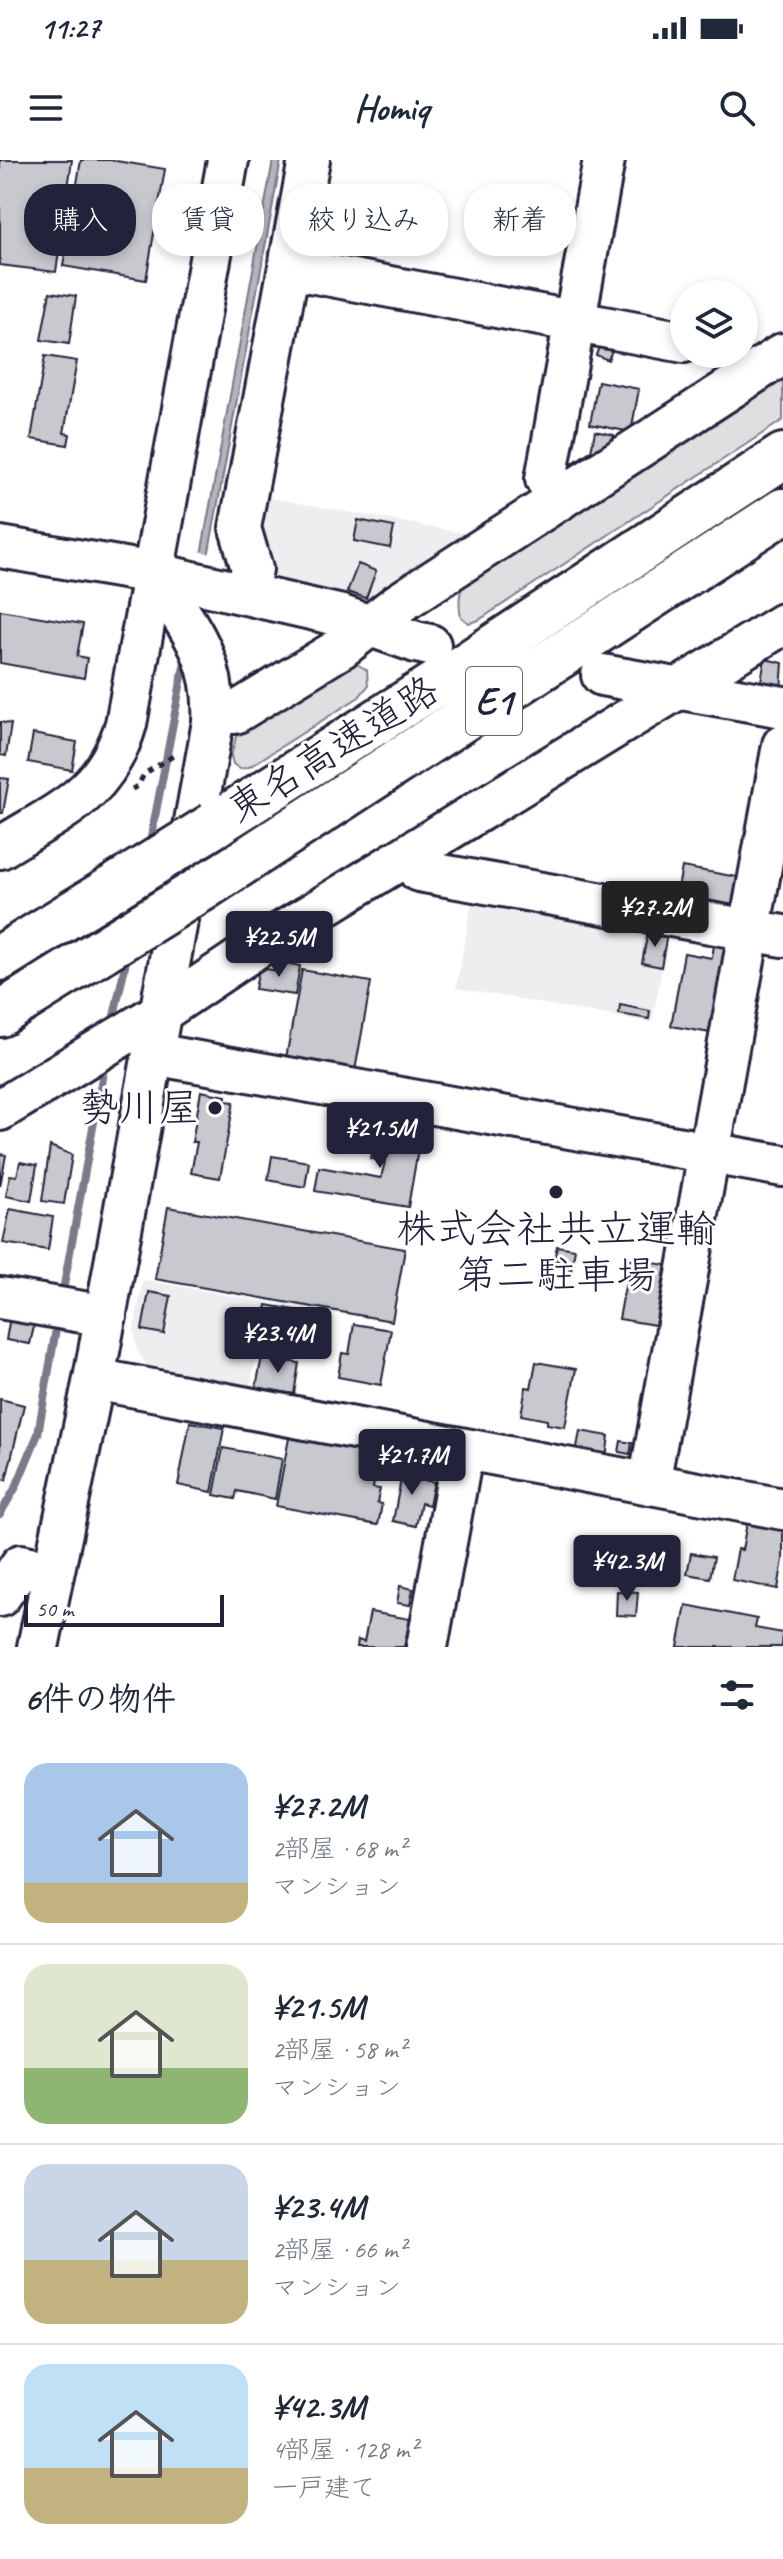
<!DOCTYPE html>
<html lang="ja">
<head>
<meta charset="utf-8">
<style>
	body { margin:0; font-family:Caveat,"Klee One",sans-serif; background:#f2f2f3; color:#1f2937; height:100vh; display:flex; flex-direction:column; font-size:30px; white-space:nowrap }
	* { box-sizing:border-box; margin:0 }
	p { font-size:26px; color:#747a83 }
	.icon { flex:none; width:44px; height:44px; fill:none; stroke:currentColor; stroke-width:2; stroke-linecap:round; stroke-linejoin:round }
	.map { position:relative; height:1487px; overflow:hidden }
	.panel { display:flex; flex-direction:column; background:#fff; flex:1 }
	.panel>* { flex:none }
	.top-card { position:absolute; left:24px; top:24px; width:736px; height:72px; display:flex; gap:16px }
	.tools { position:absolute; left:670px; top:120px; display:grid; gap:16px }
	.tools a { display:grid; place-items:center; width:88px; height:88px; border-radius:50%; background:#fff; box-shadow:0 4px 12px #0003; font-size:40px }
	.scale { position:absolute; left:24px; bottom:20px; width:200px; box-sizing:border-box; padding-left:8px; border:4px solid #22223b; border-top:0; font-size:22px; line-height:28px; white-space:nowrap; color:#22223b; -webkit-text-stroke:6px #fff; paint-order:stroke }
	.price { position:absolute; translate:-50% -68px; padding:0 18px; border-radius:8px; background:#22223b; color:#fff; font-size:26px; line-height:52px; filter:drop-shadow(0 2px 4px #0008) }
	.price::after { content:''; position:absolute; left:50%; top:48px; width:24px; height:18px; margin-left:-12px; background:inherit; clip-path:polygon(0 0,100% 0,50% 100%) }
	.price.active { background:#222; color:#fff }
	ul { padding:0; list-style:none }
	li { display:flex; align-items:center; gap:24px; height:200px; padding:0 24px }
	li+li { border-top:2px solid #e0e1e3 }
	li span { display:grid; place-items:center; flex:none; width:224px; height:160px; border-radius:24px; color:#555 }
	li>.icon { margin-inline-start:auto }
	span .icon { width:96px; height:96px; fill:#fffc; stroke-width:1 }
	li b { font-size:34px }
	h2 { display:flex; justify-content:space-between; align-items:center; height:96px; padding:0 24px; font-size:34px }
	.pill { padding:0 28px; border-radius:32px; background:#fff; box-shadow:0 4px 12px #0003; font-size:28px; line-height:72px }
	.pill.active { background:#22223b; color:#fff }
	.status { display:flex; justify-content:space-between; align-items:center; height:56px; padding:0 40px; background:#fff; direction:ltr }
	.status svg { height:22px; fill:currentColor }
	header { display:flex; justify-content:space-between; align-items:center; height:104px; padding:0 24px; background:#fff; font-size:36px; font-weight:800 }
	.map>svg:first-child { display:block }
	.built { fill:#eeeef1 }
	.green { fill:#dfdfe2; stroke:#80808e; stroke-width:2 }
	.water { fill:#b4b4bc; stroke:#7a7a88; stroke-width:2 }
	.pier { fill:#fff }
	.lines { fill:none; stroke-linecap:round; stroke-linejoin:round }
	.stream { stroke:#7a7a88; stroke-width:8 }
	.building { fill:#c8c8cf; stroke:#22223b; stroke-width:2 }
	.minor-casing { stroke:#22223b; stroke-width:46 }
	.highway-casing { stroke:#22223b; stroke-width:50 }
	.path { stroke:#22223b; stroke-width:5; stroke-dasharray:6 6; stroke-linecap:butt }
	.minor { stroke:#fff; stroke-width:40 }
	.highway { stroke:#fff; stroke-width:44 }
	.highway-bridge-casing { stroke:#22223b; stroke-width:50; stroke-linecap:butt }
	.highway-bridge { stroke:#fff; stroke-width:44 }
	.poi-dot { fill:#22223b; stroke:#fff; stroke-width:3 }
	.labels { text-anchor:middle; dominant-baseline:central; stroke-width:6; stroke-linejoin:round; paint-order:stroke }
	.shield { fill:#fff; stroke:#646476; stroke-width:2 }
	.shield-label { font-size:38px; font-weight:bold; fill:#22223b }
	.street-label { font-size:40px; fill:#22223b; stroke:#fff }
	.poi-label { font-size:40px; fill:#22223b; stroke:#fff; text-anchor:end }
</style>
</head>
<body>
<div class="status"><b>11:27</b><svg viewBox="0 0 49 12"><path d="M0 12V9h3v3zM5 12V6h3v6zM10 12V3h3v9zM15 12V0h3v12zM26 1h20v11H26zM47 4h2v5h-2z"/></svg></div>
<header><svg class="icon" aria-label="menu" viewBox="0 0 24 24"><path d="M4 6h16M4 12h16M4 18h16"/></svg>Homiq<svg class="icon" aria-label="search" viewBox="0 0 24 24"><circle cx="10" cy="10" r="6"/><path d="M15 15l6 6"/></svg></header>
<div class="map">
<svg width="783" height="1487" viewBox="0 0 783 1487">
	<rect width="100%" height="100%" fill="#fff"/>
	<filter id="ink" filterUnits="userSpaceOnUse"><feTurbulence type="fractalNoise" baseFrequency=".0125" numOctaves="2"/><feDisplacementMap in="SourceGraphic" scale="16" xChannelSelector="R" yChannelSelector="G"/><feConvolveMatrix kernelMatrix="1 2 1 2 8 2 1 2 1" color-interpolation-filters="sRGB"/></filter>
	<g filter="url(#ink)">
		<path class="built" d="M261,336L484,377L374,448L271,419L259,388Z
			M474,730L670,765L652,863L456,828Z
			M143,1120L266,1142L249,1234L168,1219L149,1209L137,1191L134,1169Z"/>
		<path class="green" d="M783,210V260L479,460L469,463L461,457C458,444 459,433 464,421Z
			M355,503L367,510L368,526L359,537L249,607L240,609L233,604L231,596L238,570L340,504Z"/>
		<path class="water" d="M273,0H281L187,511L180,510Z"/>
		<path class="pier" d="M197,391L213,394L191,512L187,515L178,513L176,509Z"/>
		<g class="lines">
			<path class="stream" d="M149,688L185,501
				M112,865L128,792
				M62,1136L105,902
				M0,1354L16,1327L38,1274L58,1157"/>
		</g>
		<path class="building" d="M0,0H72L56,112L0,105Z
			M81,0H110L165,9L146,120L63,106Z
			M50,132L76,136L69,184L41,180Z
			M600,184L613,188L608,200L596,195Z
			M45,196L77,201L64,273L70,274L68,285L31,279Z
			M598,221L639,229L631,272L590,264Z
			M595,271L614,275L611,289L605,294L591,291Z
			M589,292L594,300L578,310L573,303Z
			M358,360L394,367L390,388L354,381Z
			M358,404L376,411L366,438L347,432Z
			M0,450L83,464L77,496L87,498L84,518L0,503Z
			M765,499L783,503L781,529L759,532Z
			M0,562L11,564L6,596L0,595Z
			M33,574L77,582L72,610L28,602Z
			M0,618L9,619L3,653H0Z
			M682,707L743,718L736,756L675,745Z
			M648,771L667,774L661,807L642,803Z
			M714,785L731,788L716,874L671,866L684,793L712,798Z
			M281,802L300,806L295,835L255,829L259,808L279,811Z
			M302,810L371,822L353,922L284,909Z
			M620,845L650,851L649,859L619,854Z
			M201,931L226,936L225,941L234,942L220,1018L191,1013L197,982H192Z
			M392,962L422,967L408,1047L315,1031L319,1007L381,1018L385,1001L371,999L375,976L389,978Z
			M50,986L72,995L64,1044L42,1041Z
			M0,994L6,995L0,1026Z
			M272,996L309,1002L305,1027L268,1020Z
			M20,1002L37,1005L31,1041L6,1036L10,1015L17,1016Z
			M168,1047L405,1089L392,1161L155,1119Z
			M10,1049L53,1057L48,1090L3,1083Z
			M557,1086L575,1089L571,1111L564,1109L565,1102L554,1100Z
			M630,1099L666,1105L655,1165L619,1159Z
			M149,1132L171,1136L164,1174L142,1170Z
			M267,1145L307,1152L302,1182L261,1175Z
			M10,1157L35,1162L30,1184L6,1180Z
			M354,1164L391,1170L381,1225L338,1217L342,1193L349,1194Z
			M262,1197L299,1203L294,1234L256,1227Z
			M536,1202L576,1209L565,1267L547,1264V1260L521,1255L526,1227L531,1228Z
			M0,1239L24,1245L6,1320L0,1319Z
			M190,1262L224,1268L212,1332L178,1325Z
			M580,1271L609,1276L606,1298L576,1293Z
			M290,1273L380,1291L373,1328L380,1329L377,1343L382,1344L378,1365L276,1346Z
			M621,1281L632,1283L630,1294L619,1292Z
			M223,1288L282,1299L275,1339L237,1331L235,1339L214,1335Z
			M403,1309L419,1312L417,1319L434,1322L429,1345L421,1343L416,1366L393,1361Z
			M747,1363L783,1370V1400L778,1429L732,1420L738,1389L742,1390Z
			M691,1393L714,1397L710,1418L687,1414Z
			M400,1426L413,1429L410,1445L397,1443Z
			M617,1431L638,1432L636,1456L616,1455Z
			M686,1445L757,1459L755,1468L783,1473L782,1487H678Z
			M370,1452L410,1459L404,1487H357L358,1480L364,1482Z"/>
		<g class="lines">
			<defs>
				<path id="minor" d="M289,108L684,182
					M559,340L546,319L604,0
					M0,387L153,413L342,456L416,482L430,485
					M246,434L252,409L240,368L309,0
					M602,515L783,547
					M214,552L235,553L341,488L398,444L783,194
					M0,688C59,651 105,636 126,564L228,0
					M409,694L419,711L783,776
					M153,894L783,1006
					M0,950L161,852L253,790L783,464
					M0,1138L106,1156
					M94,1219L783,1349
					M649,1324L783,585
					M0,1436L21,1405L53,1412
					M38,1487L94,1219L213,562C217,496 187,465 153,413
					M427,1487L463,1289"/>
				<path id="highway" d="M214,665L466,505L783,296
					M203,728L783,351
					M0,798L113,728
					M0,854L103,790"/>
			</defs>
			<use href="#minor" class="minor-casing"/>
			<use href="#highway" class="highway-casing"/>
			<path class="path" d="M132,629L138,626L144,614L173,596"/>
			<use href="#minor" class="minor"/>
			<use href="#highway" class="highway"/>
			<defs>
				<path id="highway-bridge" d="M113,728L214,665
					M103,790L203,728"/>
			</defs>
			<use href="#highway-bridge" class="highway-bridge-casing"/>
			<use href="#highway-bridge" class="highway-bridge"/>
		</g>
	</g>
	<g class="poi-dot">
		<circle cx="215" cy="948" r="8"/>
		<circle cx="556" cy="1032" r="8"/>
	</g>
	<g class="labels">
		<rect class="shield" x="466" y="507" width="56" height="68" rx="6"/>
		<g class="shield-label">
			<text x="494" y="541">E1</text>
		</g>
		<g class="street-label">
			<text transform="translate(333 589) rotate(-32)">東名高速道路</text>
		</g>
		<g class="poi-label">
			<text x="199" y="948">勢川屋</text>
			<text x="556" y="1069" text-anchor="middle">株式会社共立運輸<tspan x="556" dy="46">第二駐車場</tspan></text>
		</g>
	</g>
</svg>
<div class="tools">
<a><svg class="icon" aria-label="layers" viewBox="0 0 24 24"><path d="M12 4l9 5-9 5-9-5zM3 14l9 5 9-5"/></svg></a>
</div>
<div class="scale">50 m</div>
<b class="price active" style="left:655px;top:789px">¥27.2M</b>
<b class="price" style="left:279px;top:819px">¥22.5M</b>
<b class="price" style="left:380px;top:1010px">¥21.5M</b>
<b class="price" style="left:278px;top:1215px">¥23.4M</b>
<b class="price" style="left:412px;top:1337px">¥21.7M</b>
<b class="price" style="left:627px;top:1443px">¥42.3M</b>
<div class="top-card">
<a class="pill active">購入</a>
<a class="pill">賃貸</a>
<a class="pill">絞り込み</a>
<a class="pill">新着</a>
</div>
</div>
<section class="panel">
<h2>6件の物件<svg class="icon" aria-label="filters" viewBox="0 0 24 24"><path d="M4 7h16M4 17h16"/><circle cx="9" cy="7" r="2"/><circle cx="15" cy="17" r="2"/></svg></h2>
<ul>
<li><span style="background:linear-gradient(#a9c7e8 75%,#c2b280 0)"><svg class="icon" aria-label="home" viewBox="0 0 24 24"><path d="M3 11l9-7 9 7M6 9v11h12V9"/></svg></span><div><b>¥27.2M</b><p>2部屋 · 68 m²</p><p>マンション</p></div></li>
<li><span style="background:linear-gradient(#dfe7d0 65%,#8fb573 0)"><svg class="icon" aria-label="home" viewBox="0 0 24 24"><path d="M3 11l9-7 9 7M6 9v11h12V9"/></svg></span><div><b>¥21.5M</b><p>2部屋 · 58 m²</p><p>マンション</p></div></li>
<li><span style="background:linear-gradient(#c9d6e8 60%,#c2b280 0)"><svg class="icon" aria-label="home" viewBox="0 0 24 24"><path d="M3 11l9-7 9 7M6 9v11h12V9"/></svg></span><div><b>¥23.4M</b><p>2部屋 · 66 m²</p><p>マンション</p></div></li>
<li><span style="background:linear-gradient(#bfe0f5 65%,#c2b280 0)"><svg class="icon" aria-label="home" viewBox="0 0 24 24"><path d="M3 11l9-7 9 7M6 9v11h12V9"/></svg></span><div><b>¥42.3M</b><p>4部屋 · 128 m²</p><p>一戸建て</p></div></li>
</ul>
</section>
</body>
</html>
